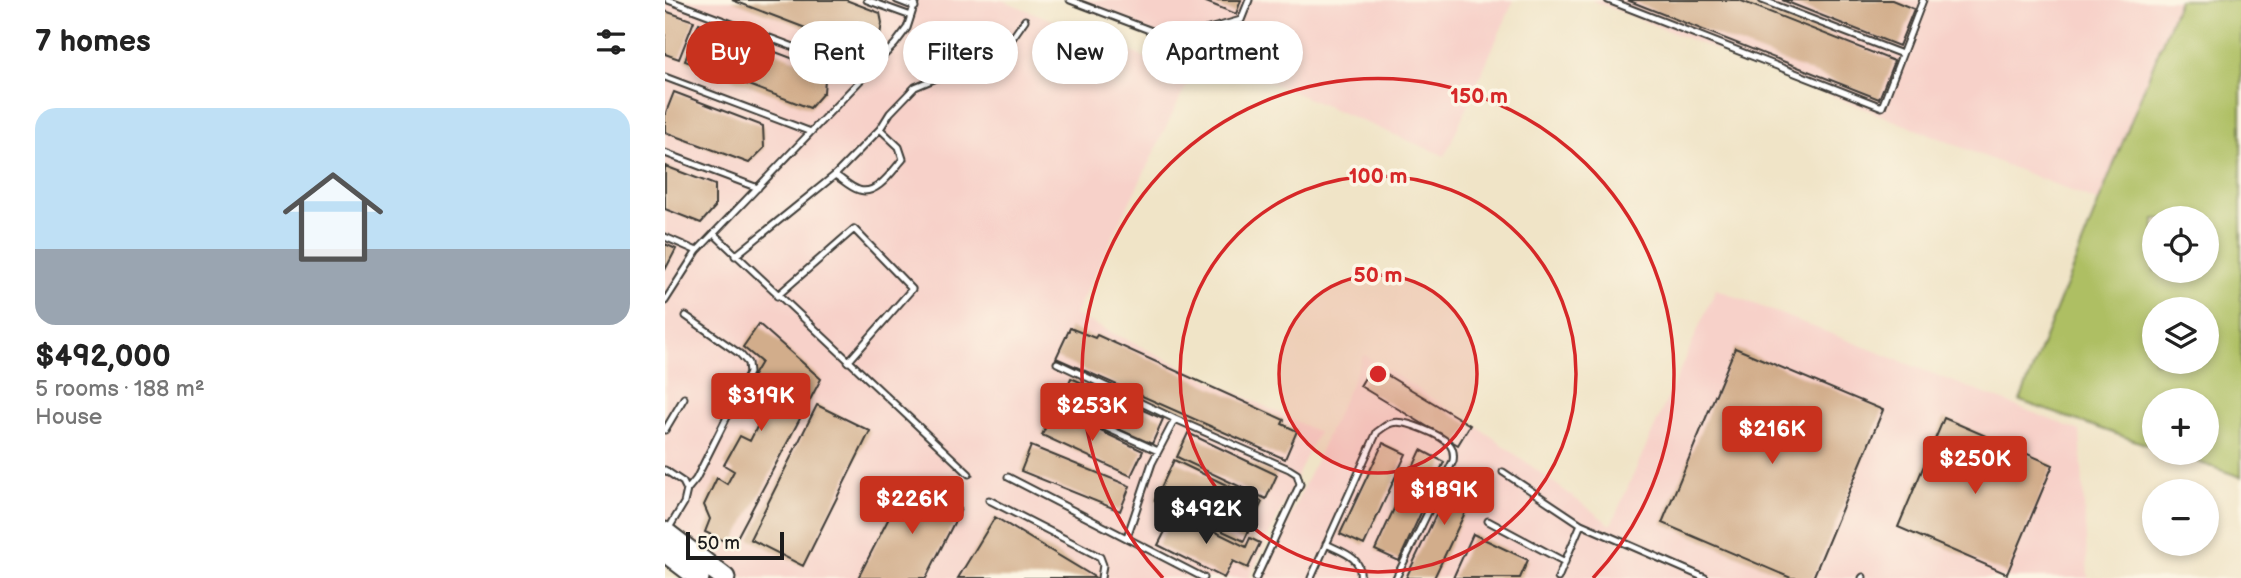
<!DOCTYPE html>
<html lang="en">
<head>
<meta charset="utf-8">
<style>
	body { margin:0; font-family:"Balsamiq Sans",sans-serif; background:#f6f6f6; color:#222; height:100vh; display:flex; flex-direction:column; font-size:26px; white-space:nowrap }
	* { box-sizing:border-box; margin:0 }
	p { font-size:23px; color:#767676 }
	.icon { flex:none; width:38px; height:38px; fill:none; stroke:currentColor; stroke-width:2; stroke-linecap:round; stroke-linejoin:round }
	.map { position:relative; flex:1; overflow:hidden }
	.sheet { display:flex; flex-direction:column; background:#fff; width:665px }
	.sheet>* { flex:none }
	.top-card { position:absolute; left:21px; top:21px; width:665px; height:63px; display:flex; gap:14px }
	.fabs { position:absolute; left:1477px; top:206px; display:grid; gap:14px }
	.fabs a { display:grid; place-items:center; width:77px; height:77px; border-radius:50%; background:#fff; box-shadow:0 4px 10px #0003; font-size:35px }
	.scale { position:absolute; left:21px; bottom:18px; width:98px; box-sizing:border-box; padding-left:7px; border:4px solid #1c1c1c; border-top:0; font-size:19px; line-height:24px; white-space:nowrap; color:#1c1c1c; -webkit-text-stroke:5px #fcf5e5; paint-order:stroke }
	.price { position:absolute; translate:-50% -60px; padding:0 16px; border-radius:7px; background:#c8321e; color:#fff; font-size:23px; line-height:46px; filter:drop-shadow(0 2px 4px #0008) }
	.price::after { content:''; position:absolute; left:50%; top:42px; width:21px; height:16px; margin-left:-10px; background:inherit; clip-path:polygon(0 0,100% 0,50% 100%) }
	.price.current { background:#222; color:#fff }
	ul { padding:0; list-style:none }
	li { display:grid; align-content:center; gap:14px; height:371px; padding:0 35px }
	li+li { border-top:2px solid #e0e0e0 }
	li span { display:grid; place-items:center; height:217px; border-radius:21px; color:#555 }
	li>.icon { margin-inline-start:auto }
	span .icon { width:126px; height:126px; fill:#fffc; stroke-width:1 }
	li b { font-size:30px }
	h2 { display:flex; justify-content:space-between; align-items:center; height:84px; padding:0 35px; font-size:30px }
	.chip { padding:0 24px; border-radius:32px; background:#fff; box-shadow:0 4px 10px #0003; font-size:24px; line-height:63px }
	.chip.current { background:#c8321e; color:#fff }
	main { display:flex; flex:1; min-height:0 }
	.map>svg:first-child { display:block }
	.built { fill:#f7d1c9 }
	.green { fill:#aebf63; stroke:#656e40; stroke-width:2; fill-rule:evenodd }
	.building { fill:#d2ad8b }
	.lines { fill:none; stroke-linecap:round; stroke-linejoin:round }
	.lane-casing { stroke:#3c3a36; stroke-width:9 }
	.highway-casing { stroke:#3c3a36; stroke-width:23 }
	.lane { stroke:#fff; stroke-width:5 }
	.highway { stroke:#fff; stroke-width:19 }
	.ring { fill:none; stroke:#d62828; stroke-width:3.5 }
	.centre { fill:#d62828; stroke:#fcf5e5; stroke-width:3.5 }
	.ring-label { font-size:21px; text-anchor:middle; font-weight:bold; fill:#d62828; stroke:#fcf5e5; stroke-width:7; stroke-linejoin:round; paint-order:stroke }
</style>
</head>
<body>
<main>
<section class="sheet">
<h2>7 homes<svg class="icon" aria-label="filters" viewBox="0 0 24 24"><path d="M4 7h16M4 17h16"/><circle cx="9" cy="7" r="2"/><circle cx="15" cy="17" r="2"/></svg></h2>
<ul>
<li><span style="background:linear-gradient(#bfe0f5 65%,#9aa5b1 0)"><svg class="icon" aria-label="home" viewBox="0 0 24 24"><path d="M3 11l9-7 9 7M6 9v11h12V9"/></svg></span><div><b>$492,000</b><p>5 rooms · 188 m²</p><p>House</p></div></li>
</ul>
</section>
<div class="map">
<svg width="1576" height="578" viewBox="0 0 1576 578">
	<rect width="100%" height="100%" fill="#fcf5e5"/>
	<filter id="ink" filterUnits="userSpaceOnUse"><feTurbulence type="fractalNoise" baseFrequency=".0143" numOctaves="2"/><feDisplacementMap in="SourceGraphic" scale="14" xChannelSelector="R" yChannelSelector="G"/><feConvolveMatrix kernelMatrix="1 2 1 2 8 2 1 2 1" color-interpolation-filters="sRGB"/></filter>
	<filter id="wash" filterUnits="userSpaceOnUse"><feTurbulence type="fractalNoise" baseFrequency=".00686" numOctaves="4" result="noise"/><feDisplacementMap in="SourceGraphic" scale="28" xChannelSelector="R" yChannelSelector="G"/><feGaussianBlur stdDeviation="1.57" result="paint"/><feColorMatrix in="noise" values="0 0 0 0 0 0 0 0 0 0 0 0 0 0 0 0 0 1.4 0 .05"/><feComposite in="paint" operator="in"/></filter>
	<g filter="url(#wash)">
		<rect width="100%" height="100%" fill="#f0e4c7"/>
		<path class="built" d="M0,0H337L526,76L410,315L653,432L584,578H77L0,519Z
			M400,0H849L780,156L506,41Z
			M926,0H1514L1434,202Z
			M1051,289L1415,431L1423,578H597L699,355L823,434L946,525Z"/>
		<path class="green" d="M1514,0H1576V477L1507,453H1542V401H1489V447L1355,401ZM1489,219H1542V271H1489ZM1489,310H1542V362H1489Z"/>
		<g id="blocks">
			<path class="building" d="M67,0H181L215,13L217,23L215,35L201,51Z
				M536,0H576L571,14Z
				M962,0H1074L1229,61L1214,99Z
				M1117,0H1227L1249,9L1234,46Z
				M0,11L29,21L14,59L0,54Z
				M34,23L158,70L160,79L159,92L145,108L20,61Z
				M9,92L98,126L99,148L84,163L0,132V115Z
				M0,166L50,185V207L36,223L0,209Z
				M0,244L11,249L0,270Z
				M94,324L156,379L68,545L40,532L45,519L39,505L52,478L62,484L69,471L59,465L75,436L85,441L103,405L79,391L96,362L78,347Z
				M405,328L430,338L432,335L619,420L617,424L632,431L620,459L391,358Z
				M1070,348L1218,410L1148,578H1126L997,523Z
				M707,366L805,425L793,445L695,386Z
				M406,378L498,419L487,444L395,403Z
				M152,405L205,431L138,566L85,539Z
				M389,409L478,451L466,476L377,435Z
				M1279,418L1388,465L1342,574L1233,527Z
				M523,433L612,475L601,499L512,457Z
				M718,443L741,454L699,545L675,534Z
				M366,446L465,486L455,511L356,471Z
				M756,450L779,462L734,561L710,550Z
				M509,460L597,502L579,541L490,500Z
				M792,470L815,481L769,578H741Z
				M243,481L296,509L261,578H193Z
				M510,512L581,547L585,538L595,543L583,568L568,561L559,578L493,545Z
				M330,517L431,578H293Z
				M808,534L863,560L855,578H788Z"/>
		</g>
	</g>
	<g filter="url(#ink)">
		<use href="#blocks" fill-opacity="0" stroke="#3c3a36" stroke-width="2"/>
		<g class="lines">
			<defs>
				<path id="lane" d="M3,0L201,74
					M202,0L246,16
					M232,0L250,7
					M405,0L508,39L576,20L584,0
					M943,0L1217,107L1258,0
					M1097,0L1237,54
					M0,77L146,132
					M0,153L93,188
					M170,175C177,179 186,188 194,190C212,196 228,170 238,159L234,147L215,129
					M49,234L304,474
					M0,237L32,251
					M70,256L170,175L215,129L225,113L250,87L314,60L346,40L360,20
					M112,296L189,229L247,289L183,362
					M0,301L32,251L230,44L242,28L251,0
					M21,316L75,354L83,363L84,373L31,479L22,490
					M392,363L510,419L624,469L632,474L635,484L591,578
					M395,407L493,451
					M0,430L19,398
					M0,470L18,482L22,490L19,503L4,528
					M838,472L916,524L1040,578
					M343,477L539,578
					M324,500L435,557L438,565L436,578
					M823,521L900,562
					M462,537L487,463L510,419
					M661,544C677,552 698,557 695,578
					M646,578L712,432C717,429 721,424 727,423C739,419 777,435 785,445C789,450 789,455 788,461L731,578
					M893,578L916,524
					M1197,578L1198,577"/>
				<path id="highway" d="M0,532L60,578
					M0,552L34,578"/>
			</defs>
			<use href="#lane" class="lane-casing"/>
			<use href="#highway" class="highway-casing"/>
			<use href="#lane" class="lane"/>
			<use href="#highway" class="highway"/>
		</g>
	</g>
	<circle cx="713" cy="374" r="99" fill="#d62828" fill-opacity=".12"/>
	<g class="ring">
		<circle cx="713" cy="374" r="99"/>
		<circle cx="713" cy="374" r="198"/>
		<path d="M498 578A296 296 0 1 1 928 578"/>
	</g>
	<circle cx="713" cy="374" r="10" class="centre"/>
	<g class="ring-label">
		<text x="814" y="103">150 m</text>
		<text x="713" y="183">100 m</text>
		<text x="713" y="282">50 m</text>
	</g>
</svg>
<div class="fabs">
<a><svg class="icon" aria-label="locate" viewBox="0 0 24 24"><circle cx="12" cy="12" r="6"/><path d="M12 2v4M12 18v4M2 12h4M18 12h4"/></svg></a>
<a><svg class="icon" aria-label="layers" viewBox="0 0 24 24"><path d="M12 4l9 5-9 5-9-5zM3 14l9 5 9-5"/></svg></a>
<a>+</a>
<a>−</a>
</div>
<div class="scale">50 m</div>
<b class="price" style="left:96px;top:433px">$319K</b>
<b class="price" style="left:427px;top:443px">$253K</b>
<b class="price" style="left:1107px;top:466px">$216K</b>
<b class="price" style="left:1310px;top:496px">$250K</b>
<b class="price" style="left:779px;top:527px">$189K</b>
<b class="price" style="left:247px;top:536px">$226K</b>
<b class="price current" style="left:541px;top:546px">$492K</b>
<div class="top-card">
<a class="chip current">Buy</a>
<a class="chip">Rent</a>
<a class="chip">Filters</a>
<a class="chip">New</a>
<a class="chip">Apartment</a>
</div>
</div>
</main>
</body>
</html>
